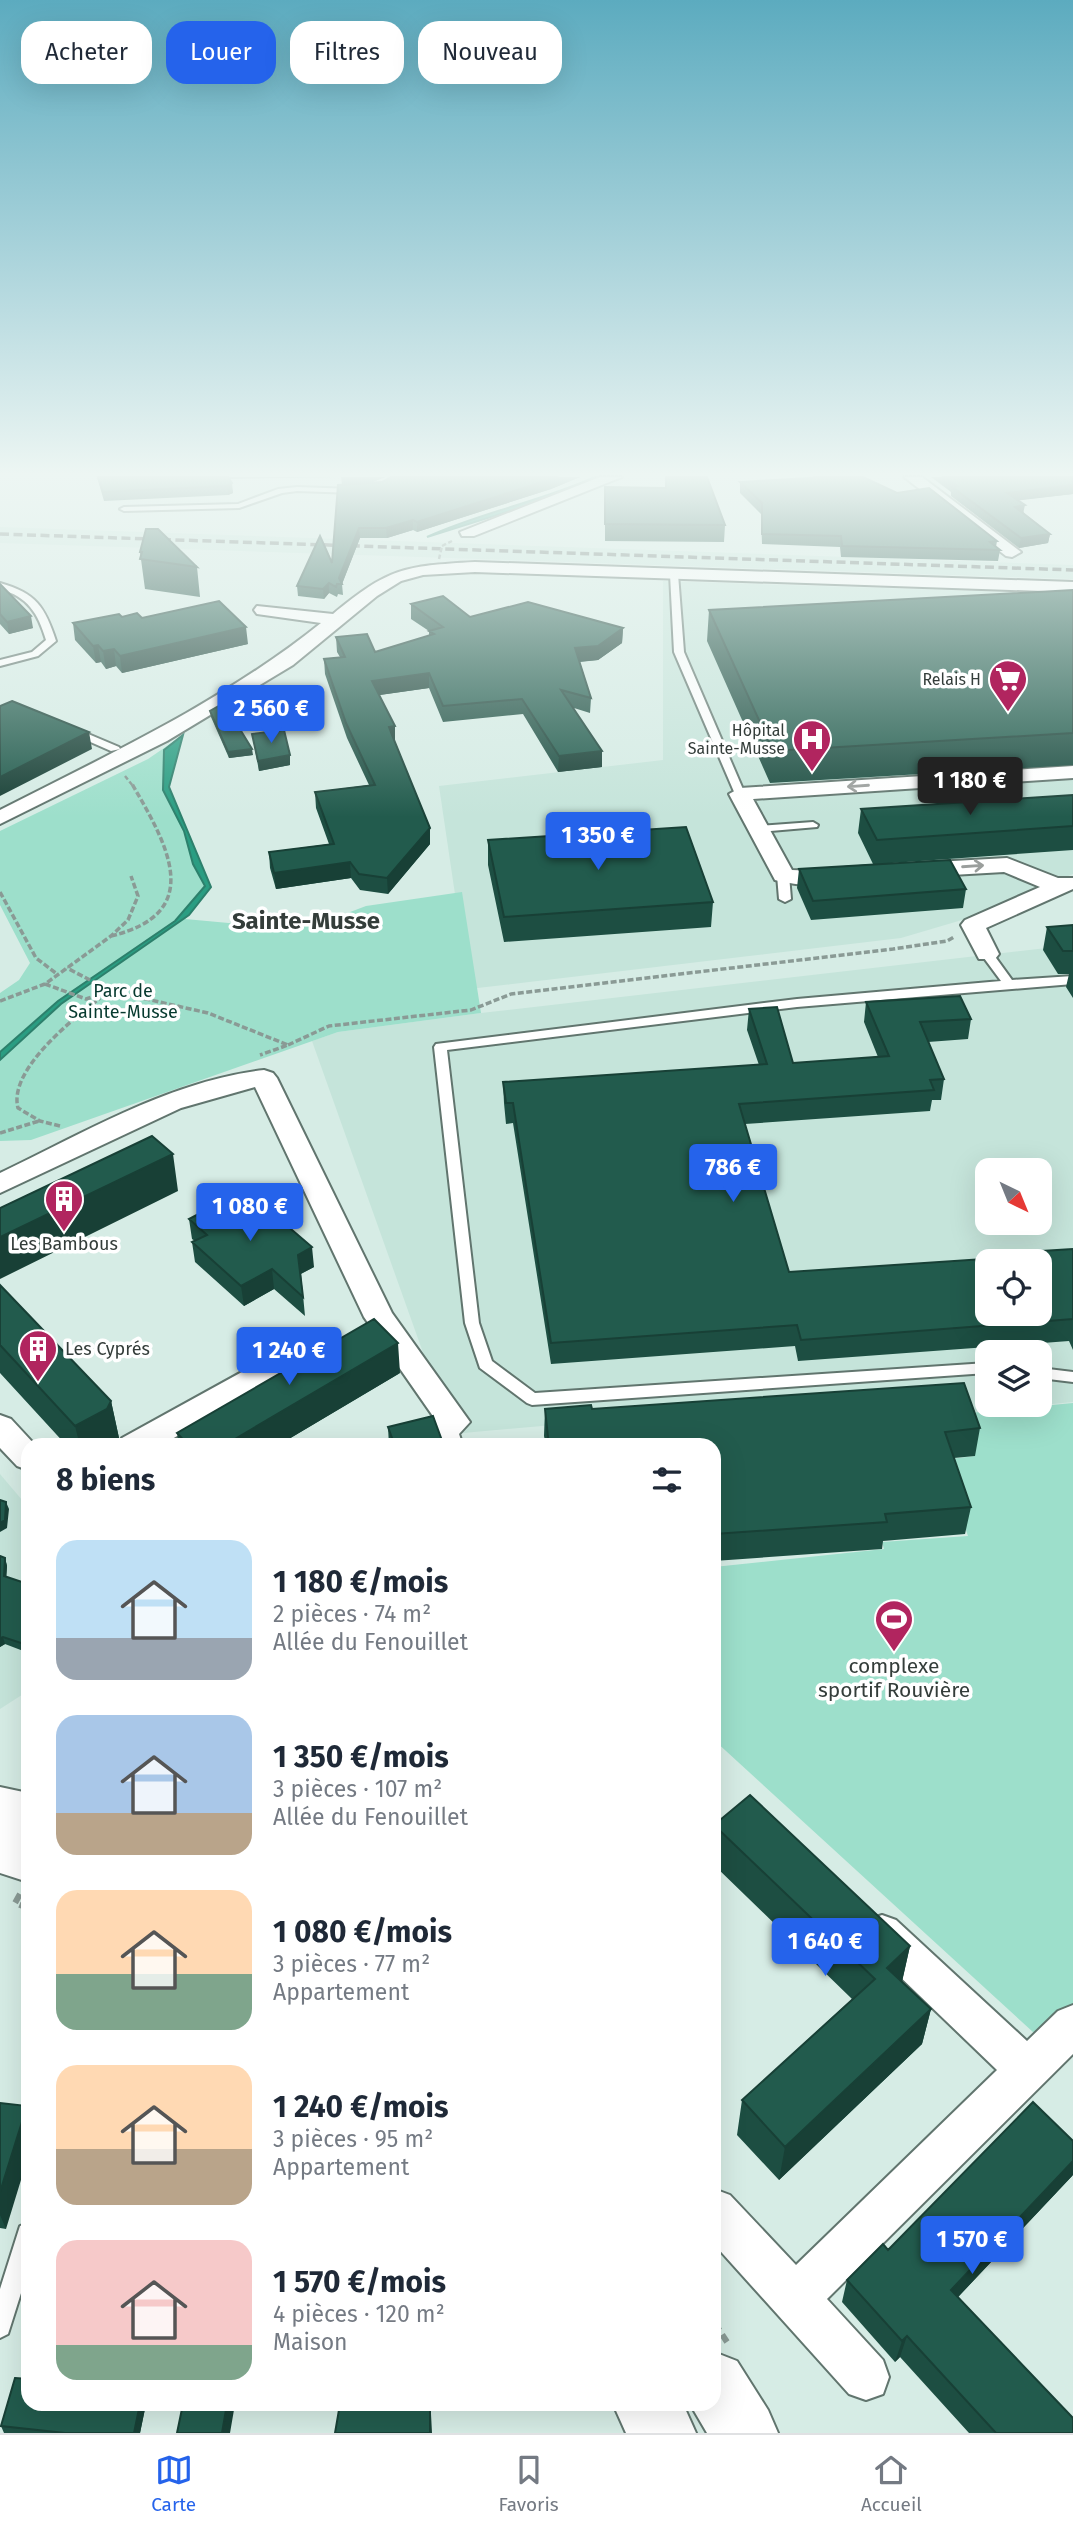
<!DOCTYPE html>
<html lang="fr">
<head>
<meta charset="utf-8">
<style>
	body { margin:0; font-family:"Fira Sans",sans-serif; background:#f2f2f3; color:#1f2937; height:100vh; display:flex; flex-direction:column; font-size:26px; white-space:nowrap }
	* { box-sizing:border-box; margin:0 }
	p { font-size:23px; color:#747a83 }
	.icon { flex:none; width:38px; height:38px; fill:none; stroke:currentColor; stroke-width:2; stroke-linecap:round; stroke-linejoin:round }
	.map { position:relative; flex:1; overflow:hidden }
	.side { position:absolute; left:21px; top:1438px; width:700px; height:973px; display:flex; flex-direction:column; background:#fff; border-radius:21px; box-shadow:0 7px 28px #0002 }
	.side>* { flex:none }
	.guide { position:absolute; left:21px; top:21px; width:700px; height:63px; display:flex; gap:14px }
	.needle { width:46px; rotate:137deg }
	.controls { position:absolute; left:975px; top:1158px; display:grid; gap:14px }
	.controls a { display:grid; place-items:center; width:77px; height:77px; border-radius:14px; background:#fff; box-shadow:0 7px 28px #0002; font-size:35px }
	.price { position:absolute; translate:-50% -60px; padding:0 16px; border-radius:7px; background:#2563eb; color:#fff; font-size:23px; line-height:46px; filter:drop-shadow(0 2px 4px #0008) }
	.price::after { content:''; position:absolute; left:50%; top:42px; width:21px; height:16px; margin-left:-10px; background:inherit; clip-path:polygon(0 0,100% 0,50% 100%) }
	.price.active { background:#222; color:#fff }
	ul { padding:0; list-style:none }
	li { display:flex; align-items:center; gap:21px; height:175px; padding:0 35px }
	li span { display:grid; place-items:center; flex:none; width:196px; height:140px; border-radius:21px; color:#555 }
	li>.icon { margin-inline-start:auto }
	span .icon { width:84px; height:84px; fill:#fffc; stroke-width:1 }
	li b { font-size:30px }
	h2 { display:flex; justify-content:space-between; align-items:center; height:84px; padding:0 35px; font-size:30px }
	.chip { padding:0 24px; border-radius:21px; background:#fff; box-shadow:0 7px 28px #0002; font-size:24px; line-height:63px }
	.chip.active { background:#2563eb; color:#fff }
	.menu { display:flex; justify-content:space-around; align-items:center; height:98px; border-top:2px solid #e0e1e3; background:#fff; font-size:19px; color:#747a83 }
	.menu a { display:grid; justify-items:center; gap:4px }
	.menu .active { color:#2563eb }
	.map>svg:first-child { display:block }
	.built { fill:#c5e4da; fill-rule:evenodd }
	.green { fill:#9ddfcb }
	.water { fill:#2a9d82; stroke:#2d806c; stroke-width:2 }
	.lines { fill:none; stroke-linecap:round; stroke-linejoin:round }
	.service-casing { stroke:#61756e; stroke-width:4 }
	.minor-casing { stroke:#61756e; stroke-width:4 }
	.secondary-casing { stroke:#61756e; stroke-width:4 }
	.path-far2 { stroke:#8a9a95; stroke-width:2.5; stroke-dasharray:4.5 2.5; stroke-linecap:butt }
	.path-far1 { stroke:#8a9a95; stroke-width:3.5; stroke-dasharray:6 2.5; stroke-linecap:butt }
	.path { stroke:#8a9a95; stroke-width:6; stroke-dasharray:10 5; stroke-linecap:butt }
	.service { fill:#fff; fill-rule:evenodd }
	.minor { fill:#fff; fill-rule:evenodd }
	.secondary { fill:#fff; fill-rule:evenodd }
	.rail { stroke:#626f6b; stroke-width:3.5; stroke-dasharray:9 4.5; stroke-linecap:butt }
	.path-bridge { stroke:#8a9a95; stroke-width:2.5; stroke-dasharray:4.5 2.5; stroke-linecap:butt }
	.wall { fill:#1d4e42 }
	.shaded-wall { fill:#184036 }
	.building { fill:#225b4d; stroke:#184036; stroke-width:2; fill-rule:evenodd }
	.oneway { stroke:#9a9e9c }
	.labels { text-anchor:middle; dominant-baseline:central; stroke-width:7; stroke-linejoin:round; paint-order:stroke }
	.far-poi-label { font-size:16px; fill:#343d3a; stroke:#fff; text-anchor:end }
	.park-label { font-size:18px; fill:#06392e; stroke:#fff }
	.poi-label { font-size:18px; fill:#343d3a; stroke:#fff }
	.near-poi-label { font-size:21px; fill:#343d3a; stroke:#fff }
	.district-label { font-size:24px; font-weight:bold; fill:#343d3a; stroke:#fff }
</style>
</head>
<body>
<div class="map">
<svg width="1073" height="2433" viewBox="0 0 1073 2433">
	<rect width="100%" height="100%" fill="#d6ece5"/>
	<path class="built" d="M0,527L1073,565V579L0,543Z
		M663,581L1073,594V874L962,920L901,938L469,989L439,786L663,760Z
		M1073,945V1402L961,1413L788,1404L452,1434L312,1041L338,1032L481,1013ZM987,1171H1040V1223H987ZM987,1262H1040V1314H987ZM987,1353H1040V1405H987Z
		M0,1474L28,1507V1691L0,1709Z"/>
	<path class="green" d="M183,735L169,787L211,887L185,919L274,927L321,923L366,906L462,892L481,1013L338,1032L31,1140L0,1141V993L19,980L30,963L0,905V831L148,759Z
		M1073,1403V2015L1045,2043L714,1740V1567L884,1549L882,1542L968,1536L942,1460L975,1456L960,1414Z"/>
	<path class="water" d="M595,477H604L545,500L427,537C481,512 540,502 595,477Z
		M183,735L169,787L211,887L189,915L61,1004L0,1060V1052L58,1001L175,921L205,886L193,864L184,831L163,790L164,750Z"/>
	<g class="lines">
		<defs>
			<path id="service" d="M297,487L354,489L358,491L354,493L297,491L282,493L239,508L124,511L120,509L124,507L238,504L278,489Z
				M674,571L678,574L684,652L745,794L744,796L740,797L735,794L674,652L670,574Z
				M0,583C36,593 45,607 56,641L38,656L0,666V660L32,652L46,640C38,613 28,597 0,589Z
				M74,728L119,747L120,749L111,751L70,733L69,731Z
				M813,822L818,825L817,827L759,832L754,829L759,826Z
				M783,872L789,875L791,899L785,902L779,899L777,875Z
				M987,950L991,951L1012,980L1073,976V984L797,1007L447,1050L479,1323L492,1361L535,1393L987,1363V1373L532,1405L527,1403L480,1368L465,1323L434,1047L436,1044L797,999L1001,981L981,954Z
				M1040,1368L1073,1372V1382L1040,1378Z
				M28,2223V2271L8,2334L0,2338V2289L20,2226Z"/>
			<path id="minor" d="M600,477H622L474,536H462L460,532Z
				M904,477H922L1021,552L1012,557L1006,556Z
				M475,562L1073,582V592L475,572L423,575L401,581L377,596L293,665L167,741L0,824V810C110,754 224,701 321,623L257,614L254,610L257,606L333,614C389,568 403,566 475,562Z
				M1073,766V778L753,799L792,870L843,872L846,877C836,892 791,884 775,880L729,794L740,788Z
				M1007,858L1058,878H1073V889L986,928L999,954L995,959H979L961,925L965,920L1040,887L1004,872L917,877L906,870L917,863Z
				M264,1070L273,1073L277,1078L392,1313L470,1422L459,1434L463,1446H431L426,1430L435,1419L364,1317L255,1087L181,1108L0,1193V1173C84,1133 170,1081 264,1070Z
				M278,1352L289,1355L293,1363L289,1371L160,1446H117L122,1438Z
				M0,1415L11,1419L36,1446H28V1470L17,1466L0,1448Z
				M882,1915L896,1920L1027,2041L1058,2011L1073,2005V2054L827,2299L883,2360L889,2377L883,2394L866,2400L849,2394L714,2244V2189L730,2195L796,2265L997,2070L868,1946L862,1933L868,1920Z"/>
			<path id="secondary" d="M0,1787L28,1793V1882L0,1873Z
				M714,2352L737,2361L768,2410L778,2433H707L690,2404H714Z
				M613,2404H683L696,2433H626Z"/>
		</defs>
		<use href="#service" class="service-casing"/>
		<use href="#minor" class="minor-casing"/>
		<use href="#secondary" class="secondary-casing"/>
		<path class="path-far2" d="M442,546L452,541
			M125,776L133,786"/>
		<path class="path-far1" d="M0,892L36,958L57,974
			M111,936C207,913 167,844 132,784
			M45,984L86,999L111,991L67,968
			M111,991L208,1013L288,1045L260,1055
			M0,1001L45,984L111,936L128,920L138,896L131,876
			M288,1045L329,1026L471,1010L511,994L893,949L947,941L954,937
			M60,1126L40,1121L18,1108C8,1070 73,1019 100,998
			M0,1133L39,1121"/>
		<path class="path" d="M20,1894L15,1903L28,1908
			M714,2322L727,2342"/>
		<use href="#service" class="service"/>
		<use href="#minor" class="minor"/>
		<use href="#secondary" class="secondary"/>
		<path class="rail" d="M0,534L1073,570"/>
		<path class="path-bridge" d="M439,559L442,546"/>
	</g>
	<path class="wall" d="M97,477H385L370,483L382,482L391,477H580L551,489L417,532L413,530L387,538H360L342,584L343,595L338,594L337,597L329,593L324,599L298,596L297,586L332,563L342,485L341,477L230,479L233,493L228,495L104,501Z
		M665,477H707L725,525L724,542L605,541V487L665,488Z
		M931,477H1073V494L1018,500L1024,513L1050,534L1048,543L1019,548L951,496V492Z
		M809,478L997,541L996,547L1000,550L998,561L841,557L840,547L762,544L761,514L740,493V482Z
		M146,529L197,567L200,597L145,589L140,552Z
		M0,584L33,628L9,634L0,624Z
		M1073,590V765L770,783L707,641L709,610Z
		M411,604L470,617L623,628L622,643L598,660L580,662L591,698L590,713L574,708L602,767L558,772L523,714L443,722L429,688L379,695L395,742H394L430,828V844L388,894L360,890L351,878L276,889L270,868L269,852L329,844L316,808L315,792L369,785L347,738L325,674L324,659L340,657L337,652L336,637L375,652L429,636V631L411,619Z
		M122,617L142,618L248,644L122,673L116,666L106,669L101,662L96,663L75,640L73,623Z
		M210,711L253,755L229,758L211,717Z
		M252,734L290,755V765L259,771Z
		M1073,795V850L892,863L966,889L963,908L811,920L797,888L799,869L873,864L858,833L861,809Z
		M488,840L713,902L711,927L504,942L488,865Z
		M1073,925V998L1066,987L1069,974H1058L1043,950L1047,927Z
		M866,1002L971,1019L968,1039L928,1042L944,1079L941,1100H932L930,1111L745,1124L789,1272L1041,1255L1042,1251L1073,1249V1350L1069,1341L798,1361L795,1346L551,1364L513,1123L506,1124L504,1103L503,1082L759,1065L747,1030L749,1009L793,1063L878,1057L864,1022Z
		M252,1212L314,1267L301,1274L305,1316L274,1289L244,1306L195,1262L192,1242L195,1241L192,1239L189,1219Z
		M0,1285L111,1401L119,1438L115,1446H67L0,1373Z
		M400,1373L277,1446H179L177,1433Z
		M545,1409H592L980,1428L975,1456L954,1458L971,1507L965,1534L883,1541L882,1549L714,1561V1446H546L544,1436Z
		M388,1427L444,1446H389Z
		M5,1558L7,1566L6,1577L27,1591L26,1652L5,1644L0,1647Z
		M714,1825L910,1946L902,1981L931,2009L922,2044L779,2180L737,2135L742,2100L852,1999L714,1865Z
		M0,2103L6,2229L0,2228Z
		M1073,2175L958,2297L1073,2433H969L900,2357L895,2362L842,2302L847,2280L888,2250Z
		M146,2404L140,2433H4L1,2426Z"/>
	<path class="shaded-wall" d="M364,477H385L365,485Z
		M558,477H580L551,489L417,532V522Z
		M232,483L233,493L228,495L227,486Z
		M1073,485V494L1005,502L1007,493Z
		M1025,505L1023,514L1015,507Z
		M413,520V530L387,538L386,528Z
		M359,528L360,538L342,584L339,578Z
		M1050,534L1048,543L1019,548L1021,538Z
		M329,583V593L324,599L323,589Z
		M31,616L33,628L9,634L7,622Z
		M246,627L248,644L122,673L120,656Z
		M623,628L622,643L598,660L575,662V648Z
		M98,645L101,662L96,663L93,646Z
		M114,649L116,666L106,669L103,651Z
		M429,673V688L373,696L372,681Z
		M395,726V742H390L389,727Z
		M89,732L92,749L0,796V777Z
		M252,749L253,755L229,758L228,752Z
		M602,751V767L558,772L559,756Z
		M290,755V765L259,771L258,761Z
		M430,828V844L388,894L387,878Z
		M350,862L351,878L276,889L274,873Z
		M173,1154L178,1191L0,1279V1237Z
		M312,1247L314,1267L300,1274L298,1255Z
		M272,1269L274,1289L244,1306L241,1286Z
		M398,1343L400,1373L277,1446H223Z
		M111,1401L119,1438L115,1446H80L75,1426Z
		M6,1502L9,1509L7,1528L0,1532V1523Z
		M5,1558L7,1566L6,1583L4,1576Z
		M25,1583L27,1591L28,1611L26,1603Z
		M3,1637L5,1644L0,1647V1638Z
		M28,1642V1651L26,1652L24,1644Z
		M910,1946L902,1982L887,1968Z
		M931,2009L922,2044L779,2180L785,2147Z
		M27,2106L28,2110V2157L6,2229L0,2215V2192Z
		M1073,2161V2175L944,2312L951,2290Z
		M907,2336L900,2357L895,2362L902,2341Z
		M140,2404H146L140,2433H134Z
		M227,2404H235L230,2433H222Z
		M430,2404L431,2414L432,2433H430Z"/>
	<path class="building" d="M98,477H228L232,483L227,486L103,492Z
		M391,477H558L417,522L413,520L386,528H359L339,578L342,584H337L336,587L329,583L323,589L297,586L320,536L332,563L338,485L382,482Z
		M666,477H707L725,525L605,524V487L666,488Z
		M815,477H863L897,493L929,488L997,541L990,542L1000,550L842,546L841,536L762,534V503L740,482L809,478Z
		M944,477H1073V485L1007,493L1025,505L1015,507L1050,534L1021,538L952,487L957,486Z
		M146,529H158L197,567L140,559L142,552H140Z
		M0,584L31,616L7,622L0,614Z
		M1073,590V733L773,751L709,610Z
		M443,596L470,617L528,602L623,628L598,646L575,648L591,698L561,690L602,751L559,756L522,699L443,706L429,673L372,681L395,726L389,727L392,735L430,828L387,878L359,874L350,862L274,873L269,852L334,844L315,792L375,785L346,723L324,659L345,657L336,637L367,634L375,652L434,634L429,631L443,627L411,604Z
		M219,601L246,627L120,656L114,649L103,651L98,645L93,646L73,623L119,614L122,617L137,613L142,618Z
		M12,701L89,732L0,777V706Z
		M224,703L252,749L228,752L210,711Z
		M284,730L290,755L258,761L252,734Z
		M1073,795V826L877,840L861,809Z
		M686,827L713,902L504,917L488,840Z
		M950,860L966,889L813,901L799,869Z
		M1073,925V951H1063L1047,927Z
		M960,996L971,1019L920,1022L944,1079L930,1080L934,1090L739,1104L789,1272L1043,1255L1042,1251L1073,1249V1319L801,1340L797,1325L551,1343L513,1103H506L503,1082L767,1064L749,1009L777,1007L793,1063L889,1056L866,1002ZM987,1262H1040V1314H987Z
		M152,1136L173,1154L0,1237V1208Z
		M233,1196L252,1212L264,1206L312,1247L298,1255L303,1297L272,1269L241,1286L192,1242L207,1235L189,1219Z
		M0,1285L111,1401L107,1409L75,1426L0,1345Z
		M374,1319L398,1343L223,1446H189L177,1433Z
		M964,1383L980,1428L945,1432L971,1507L885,1514L887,1522L714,1534V1446H549L545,1409L591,1405L592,1409Z
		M433,1416L444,1446H395L388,1427Z
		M0,1500L6,1502L5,1520L0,1523Z
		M0,1556L5,1558L4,1576L25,1583L26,1603L28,1604V1642L24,1644L3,1637L0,1638Z
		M750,1795L910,1946L887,1968L931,2009L785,2147L742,2100L875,1979L714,1825Z
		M1033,2102L1073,2141V2161L951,2290L1073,2418V2433H996L907,2336L902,2341L847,2280L883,2244L888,2250Z
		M0,2103L27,2106L0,2192Z
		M15,2378L28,2379V2404H140L134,2433H65L1,2426Z
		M183,2404H227L222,2433H177Z
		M340,2404H430V2433H335Z"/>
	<defs><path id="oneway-shaft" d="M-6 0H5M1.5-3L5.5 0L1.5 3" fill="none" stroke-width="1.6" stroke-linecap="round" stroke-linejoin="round" transform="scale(1.75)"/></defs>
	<g class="oneway">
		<use href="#oneway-shaft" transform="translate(858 786) rotate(176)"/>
		<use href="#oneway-shaft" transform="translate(973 866) rotate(-4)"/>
	</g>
	<linearGradient id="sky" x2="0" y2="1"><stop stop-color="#5cabbf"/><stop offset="0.58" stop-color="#edf6f3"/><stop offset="1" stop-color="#edf6f3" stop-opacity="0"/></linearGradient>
	<rect width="1073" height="817" fill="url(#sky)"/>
	<defs>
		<symbol id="supermarket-pin" viewBox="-11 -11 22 30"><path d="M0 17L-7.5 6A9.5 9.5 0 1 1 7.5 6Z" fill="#b1255f" stroke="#fff"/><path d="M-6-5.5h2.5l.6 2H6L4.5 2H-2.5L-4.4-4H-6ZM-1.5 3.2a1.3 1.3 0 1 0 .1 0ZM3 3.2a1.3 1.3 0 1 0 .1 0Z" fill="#fff"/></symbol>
		<symbol id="hospital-pin" viewBox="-11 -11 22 30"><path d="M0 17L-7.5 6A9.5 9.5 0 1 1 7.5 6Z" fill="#b1255f" stroke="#fff"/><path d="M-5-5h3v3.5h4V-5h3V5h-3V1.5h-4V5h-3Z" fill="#fff"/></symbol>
		<symbol id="building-pin" viewBox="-11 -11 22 30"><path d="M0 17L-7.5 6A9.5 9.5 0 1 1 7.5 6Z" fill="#b1255f" stroke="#fff"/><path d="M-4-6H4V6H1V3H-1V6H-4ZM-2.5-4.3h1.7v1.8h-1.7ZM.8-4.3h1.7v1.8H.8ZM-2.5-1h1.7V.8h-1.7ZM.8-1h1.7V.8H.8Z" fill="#fff"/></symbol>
		<symbol id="stadium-pin" viewBox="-11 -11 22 30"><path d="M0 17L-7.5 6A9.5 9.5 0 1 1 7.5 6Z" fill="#b1255f" stroke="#fff"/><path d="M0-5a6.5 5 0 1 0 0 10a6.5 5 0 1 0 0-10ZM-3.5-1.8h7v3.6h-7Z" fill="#fff"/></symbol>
	</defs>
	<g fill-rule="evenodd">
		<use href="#supermarket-pin" x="986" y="657" width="44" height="60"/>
		<use href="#hospital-pin" x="790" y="717" width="44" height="60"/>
		<use href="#building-pin" x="42" y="1177" width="44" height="60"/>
		<use href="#building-pin" x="16" y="1327" width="44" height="60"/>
		<use href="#stadium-pin" x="872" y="1597" width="44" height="60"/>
	</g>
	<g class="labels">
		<g class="far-poi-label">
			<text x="981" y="679">Relais H</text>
			<text x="785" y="730">Hôpital<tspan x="785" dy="18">Sainte-Musse</tspan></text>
		</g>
		<g class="park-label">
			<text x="123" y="991">Parc de<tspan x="123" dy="21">Sainte-Musse</tspan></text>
		</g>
		<g class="poi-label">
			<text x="64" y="1244">Les Bambous</text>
			<text x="65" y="1349" text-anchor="start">Les Cyprés</text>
		</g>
		<g class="near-poi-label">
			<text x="894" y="1666">complexe<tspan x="894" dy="24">sportif Rouvière</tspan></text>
		</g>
		<g class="district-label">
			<text x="306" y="921">Sainte-Musse</text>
		</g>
	</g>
</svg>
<div class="controls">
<a><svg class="needle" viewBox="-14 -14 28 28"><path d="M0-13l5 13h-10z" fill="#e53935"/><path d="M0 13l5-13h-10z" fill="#747a83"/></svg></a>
<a><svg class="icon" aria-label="locate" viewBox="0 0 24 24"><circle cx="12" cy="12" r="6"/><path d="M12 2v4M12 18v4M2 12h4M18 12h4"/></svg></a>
<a><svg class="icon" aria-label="layers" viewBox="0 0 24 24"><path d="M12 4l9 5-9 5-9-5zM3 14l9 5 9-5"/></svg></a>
</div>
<b class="price" style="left:271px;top:745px">2 560 €</b>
<b class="price active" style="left:970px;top:817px">1 180 €</b>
<b class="price" style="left:598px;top:872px">1 350 €</b>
<b class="price" style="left:733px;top:1204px">786 €</b>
<b class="price" style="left:250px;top:1243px">1 080 €</b>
<b class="price" style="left:289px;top:1387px">1 240 €</b>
<b class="price" style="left:825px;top:1978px">1 640 €</b>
<b class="price" style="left:972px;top:2276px">1 570 €</b>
<div class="guide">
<a class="chip">Acheter</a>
<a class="chip active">Louer</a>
<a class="chip">Filtres</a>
<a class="chip">Nouveau</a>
</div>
<section class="side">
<h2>8 biens<svg class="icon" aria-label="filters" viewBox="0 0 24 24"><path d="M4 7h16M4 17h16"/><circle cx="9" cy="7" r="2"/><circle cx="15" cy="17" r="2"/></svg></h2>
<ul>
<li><span style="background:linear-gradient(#bfe0f5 70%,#9aa5b1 0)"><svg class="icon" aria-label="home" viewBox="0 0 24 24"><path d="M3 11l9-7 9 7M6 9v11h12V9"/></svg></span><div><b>1 180 €/mois</b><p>2 pièces · 74 m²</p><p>Allée du Fenouillet</p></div></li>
<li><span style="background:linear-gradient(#a9c7e8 70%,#b9a48a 0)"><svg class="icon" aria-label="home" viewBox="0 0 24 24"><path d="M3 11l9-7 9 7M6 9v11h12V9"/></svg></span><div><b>1 350 €/mois</b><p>3 pièces · 107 m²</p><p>Allée du Fenouillet</p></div></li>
<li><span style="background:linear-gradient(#ffd9b3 60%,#7fa58c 0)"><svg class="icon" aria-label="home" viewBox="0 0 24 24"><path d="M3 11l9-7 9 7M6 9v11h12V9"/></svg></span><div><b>1 080 €/mois</b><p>3 pièces · 77 m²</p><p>Appartement</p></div></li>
<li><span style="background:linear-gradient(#ffd9b3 60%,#b9a48a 0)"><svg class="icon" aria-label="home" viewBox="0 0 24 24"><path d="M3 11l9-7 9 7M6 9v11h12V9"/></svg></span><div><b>1 240 €/mois</b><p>3 pièces · 95 m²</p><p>Appartement</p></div></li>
<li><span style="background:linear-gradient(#f6c9c9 75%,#7fa58c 0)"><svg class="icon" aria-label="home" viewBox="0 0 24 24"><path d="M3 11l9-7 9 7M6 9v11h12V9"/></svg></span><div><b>1 570 €/mois</b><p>4 pièces · 120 m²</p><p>Maison</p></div></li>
</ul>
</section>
</div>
<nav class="menu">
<a class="active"><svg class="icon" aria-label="map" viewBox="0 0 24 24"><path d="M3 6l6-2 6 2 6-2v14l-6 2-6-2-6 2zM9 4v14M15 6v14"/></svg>Carte</a>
<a><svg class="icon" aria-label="saved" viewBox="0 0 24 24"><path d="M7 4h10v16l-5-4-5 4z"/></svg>Favoris</a>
<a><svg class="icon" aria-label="home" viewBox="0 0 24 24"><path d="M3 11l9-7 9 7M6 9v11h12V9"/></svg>Accueil</a>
</nav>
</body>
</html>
